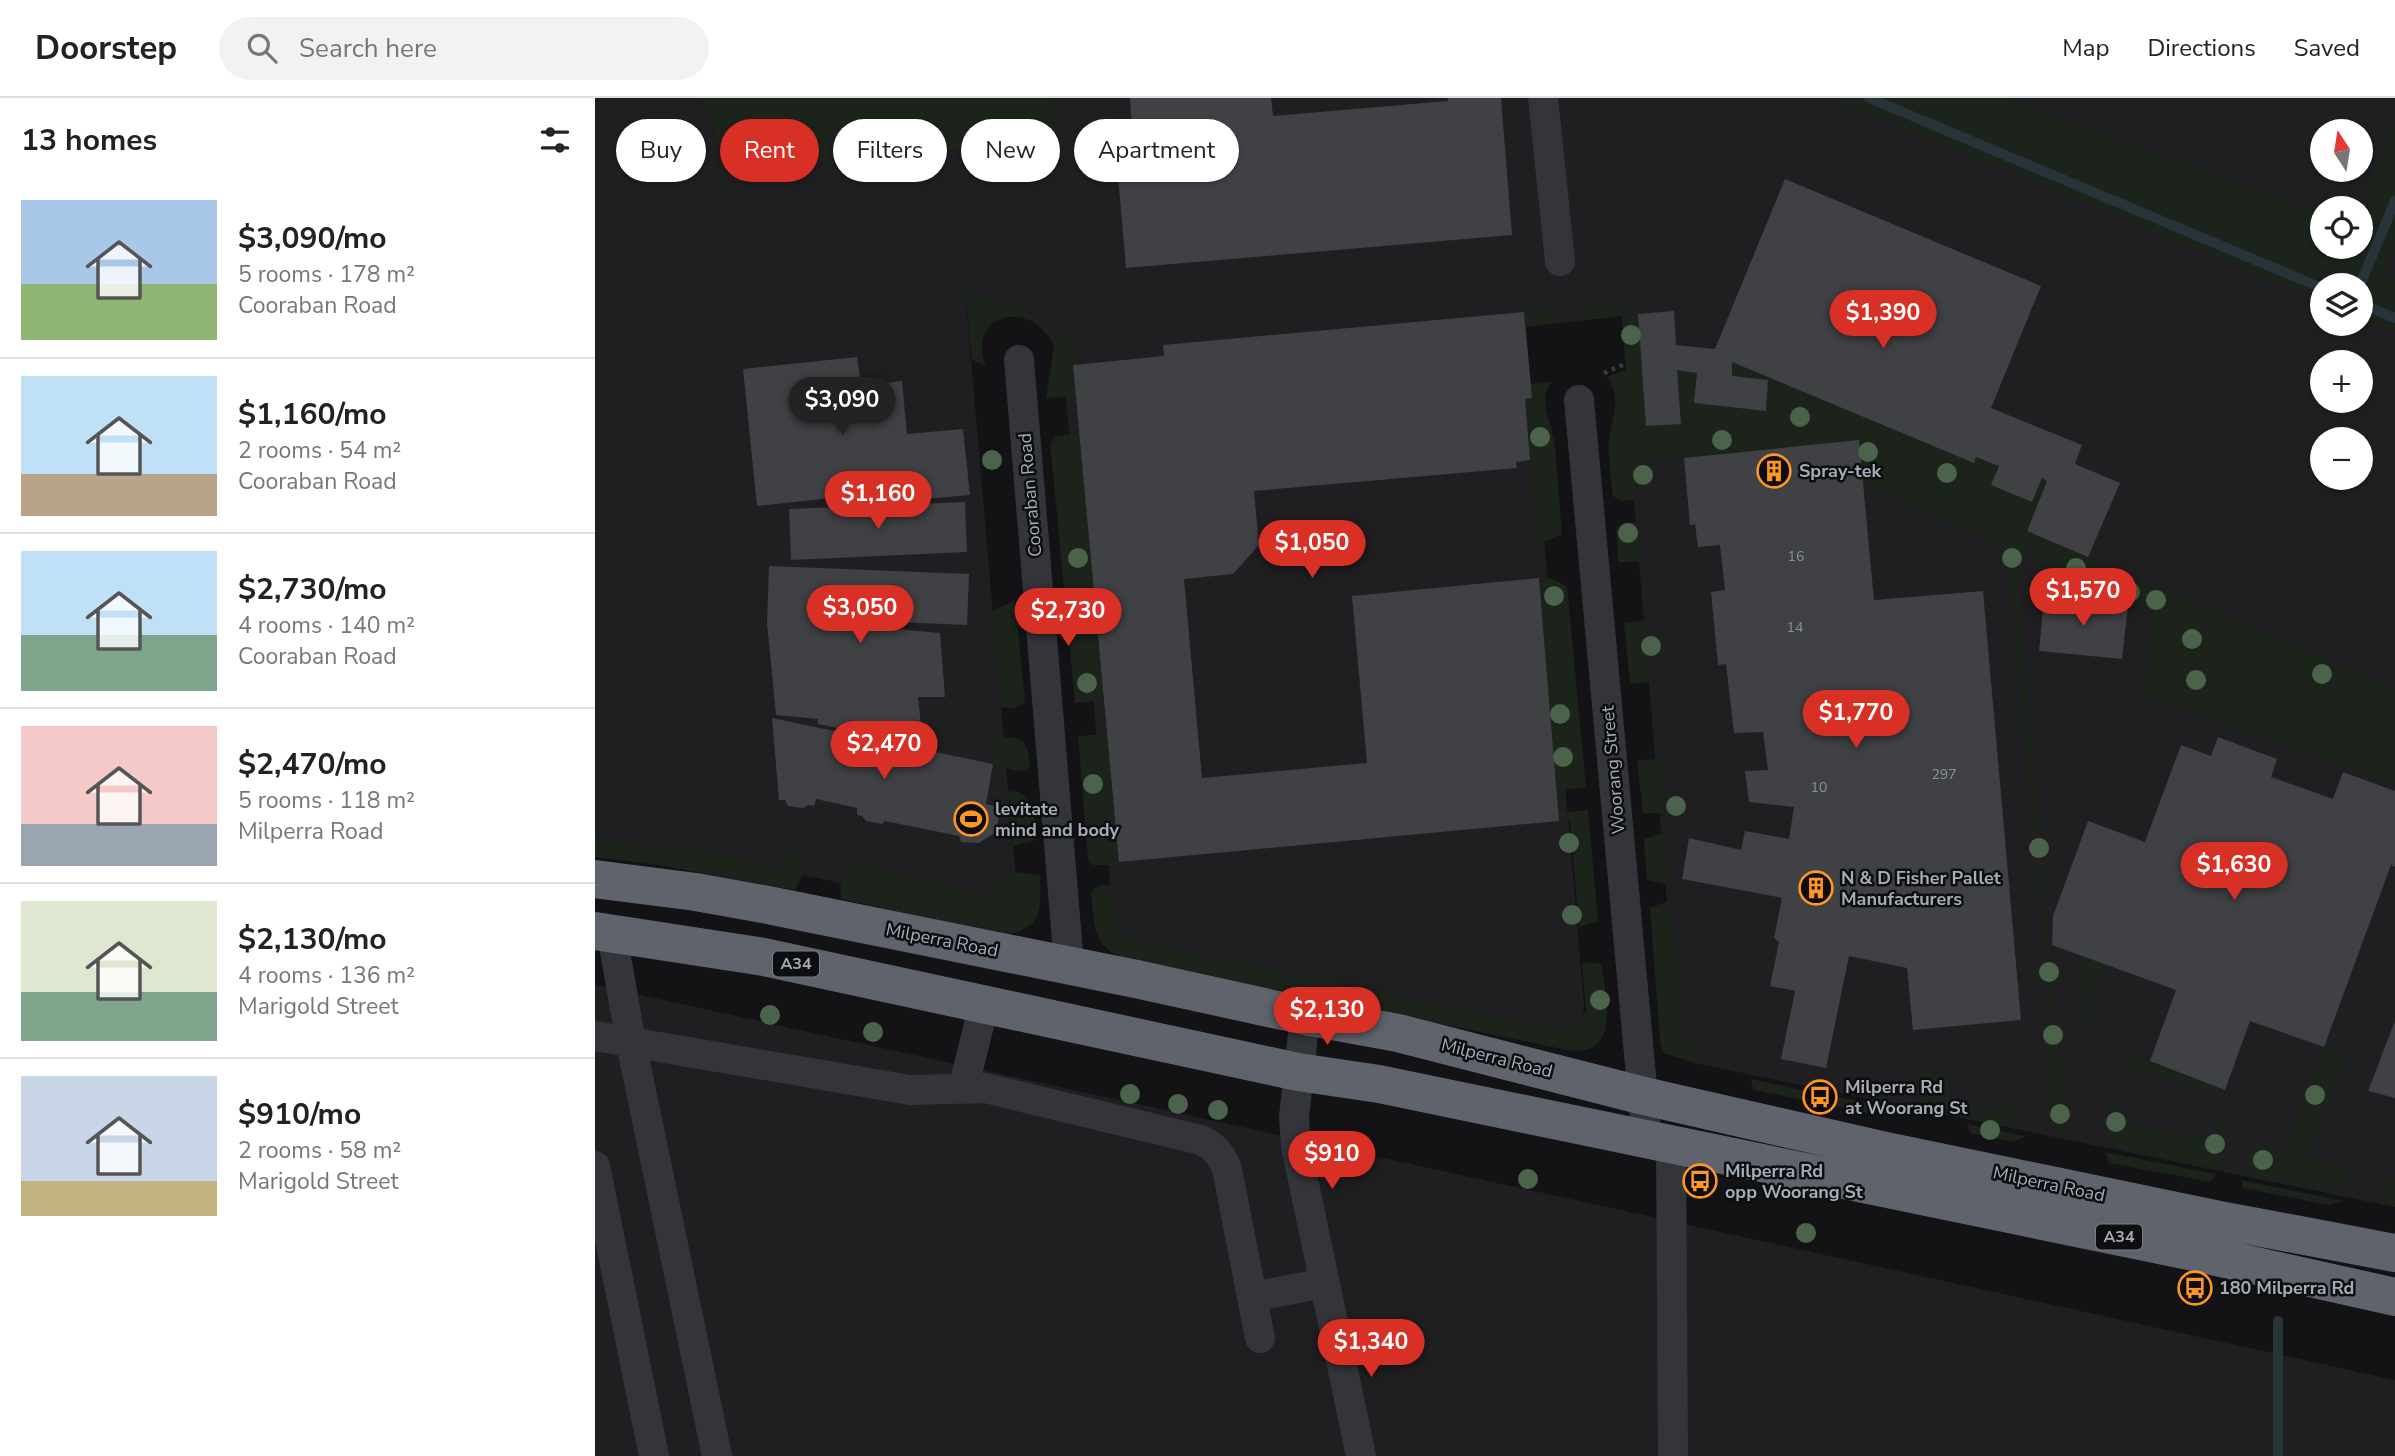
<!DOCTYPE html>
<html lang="en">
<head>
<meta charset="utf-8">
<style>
	body { margin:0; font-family:"Nunito Sans",sans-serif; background:#f2f2f2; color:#222; height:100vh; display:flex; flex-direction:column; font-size:26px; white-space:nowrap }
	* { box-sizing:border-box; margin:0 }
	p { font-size:23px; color:#767676 }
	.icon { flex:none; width:38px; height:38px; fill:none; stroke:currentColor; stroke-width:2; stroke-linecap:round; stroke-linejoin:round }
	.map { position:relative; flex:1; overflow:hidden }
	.sheet { display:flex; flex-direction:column; background:#fff; width:595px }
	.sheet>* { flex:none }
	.banner { position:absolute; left:21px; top:21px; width:665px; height:63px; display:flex; gap:14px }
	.needle { width:46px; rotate:348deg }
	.controls { position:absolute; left:1715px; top:21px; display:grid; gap:14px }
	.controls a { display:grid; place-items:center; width:63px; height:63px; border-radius:50%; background:#fff; box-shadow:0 2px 5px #0004; font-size:35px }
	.price { position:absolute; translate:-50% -60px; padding:0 16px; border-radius:24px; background:#d93025; color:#fff; font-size:23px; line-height:46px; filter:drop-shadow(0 2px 4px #0008) }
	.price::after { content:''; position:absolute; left:50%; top:42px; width:21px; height:16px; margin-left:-10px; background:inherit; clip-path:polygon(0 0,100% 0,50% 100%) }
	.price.current { background:#222; color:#fff }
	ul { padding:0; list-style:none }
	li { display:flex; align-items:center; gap:21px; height:175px; padding:0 21px }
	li+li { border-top:2px solid #e0e0e0 }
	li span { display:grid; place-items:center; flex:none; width:196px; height:140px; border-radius:0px; color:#555 }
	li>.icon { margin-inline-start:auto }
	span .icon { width:84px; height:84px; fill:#fffc; stroke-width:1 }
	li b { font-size:30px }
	h2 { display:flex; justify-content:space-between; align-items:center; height:84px; padding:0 21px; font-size:30px }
	.pill { padding:0 24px; border-radius:32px; background:#fff; box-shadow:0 2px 5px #0004; font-size:24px; line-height:63px }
	.pill.current { background:#d93025; color:#fff }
	header { display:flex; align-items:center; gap:42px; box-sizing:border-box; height:98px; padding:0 35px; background:#fff; border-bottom:2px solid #e0e0e0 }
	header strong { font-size:33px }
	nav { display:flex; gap:38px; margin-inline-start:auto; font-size:24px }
	.search { width:490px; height:63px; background:#f2f2f2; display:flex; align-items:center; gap:18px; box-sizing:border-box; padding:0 24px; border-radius:38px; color:#767676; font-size:26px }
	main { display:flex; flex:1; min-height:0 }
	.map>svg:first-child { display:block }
	.built { fill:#1f1f22; fill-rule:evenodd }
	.green { fill:#1b231b }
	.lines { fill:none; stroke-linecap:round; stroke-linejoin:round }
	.stream { stroke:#28343a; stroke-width:10 }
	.building { fill:#3f4145 }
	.path { stroke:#393d41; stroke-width:4.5; stroke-dasharray:3.5 5; stroke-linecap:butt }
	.minor { stroke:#33353a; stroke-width:30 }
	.highway { stroke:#5f646c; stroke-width:38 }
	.tree { fill:#4c634b }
	.labels { text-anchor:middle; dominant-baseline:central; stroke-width:5; stroke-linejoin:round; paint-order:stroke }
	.number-label { font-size:14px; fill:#8a919a }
	.shield { fill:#0e0e10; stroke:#767d85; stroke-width:2 }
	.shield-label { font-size:16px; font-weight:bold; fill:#a3acb7 }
	.poi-label { font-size:18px; font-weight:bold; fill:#a3acb7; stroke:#0e0e10; text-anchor:start }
	.street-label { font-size:18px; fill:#a3acb7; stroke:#0e0e10 }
</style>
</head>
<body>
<header>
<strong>Doorstep</strong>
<div class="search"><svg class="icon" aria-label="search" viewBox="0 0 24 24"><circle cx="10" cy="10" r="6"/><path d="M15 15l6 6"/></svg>Search here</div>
<nav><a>Map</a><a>Directions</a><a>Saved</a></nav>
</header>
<main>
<section class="sheet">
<h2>13 homes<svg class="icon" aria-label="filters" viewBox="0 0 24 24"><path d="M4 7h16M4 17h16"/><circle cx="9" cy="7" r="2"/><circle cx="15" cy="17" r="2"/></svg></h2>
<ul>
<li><span style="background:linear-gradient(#a9c7e8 60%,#8fb573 0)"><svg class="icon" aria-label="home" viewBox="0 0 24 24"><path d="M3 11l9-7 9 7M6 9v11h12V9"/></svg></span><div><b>$3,090/mo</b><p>5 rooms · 178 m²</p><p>Cooraban Road</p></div></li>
<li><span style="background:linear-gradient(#bfe0f5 70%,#b9a48a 0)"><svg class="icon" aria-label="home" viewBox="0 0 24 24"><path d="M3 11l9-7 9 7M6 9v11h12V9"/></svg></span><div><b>$1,160/mo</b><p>2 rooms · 54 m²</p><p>Cooraban Road</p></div></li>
<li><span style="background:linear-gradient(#bfe0f5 60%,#7fa58c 0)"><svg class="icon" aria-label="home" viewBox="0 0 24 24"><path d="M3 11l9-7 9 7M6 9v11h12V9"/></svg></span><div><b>$2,730/mo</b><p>4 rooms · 140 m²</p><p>Cooraban Road</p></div></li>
<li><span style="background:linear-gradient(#f6c9c9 70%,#9aa5b1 0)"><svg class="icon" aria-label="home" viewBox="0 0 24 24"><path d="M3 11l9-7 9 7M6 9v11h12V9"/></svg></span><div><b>$2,470/mo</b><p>5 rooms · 118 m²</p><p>Milperra Road</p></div></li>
<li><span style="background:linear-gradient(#dfe7d0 65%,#7fa58c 0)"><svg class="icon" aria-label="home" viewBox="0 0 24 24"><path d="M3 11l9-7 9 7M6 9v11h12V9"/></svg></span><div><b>$2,130/mo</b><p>4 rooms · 136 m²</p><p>Marigold Street</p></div></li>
<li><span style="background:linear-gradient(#c9d6e8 75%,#c2b280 0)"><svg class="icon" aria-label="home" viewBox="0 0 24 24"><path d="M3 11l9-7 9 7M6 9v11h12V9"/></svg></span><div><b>$910/mo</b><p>2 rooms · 58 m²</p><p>Marigold Street</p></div></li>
</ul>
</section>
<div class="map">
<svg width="1800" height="1358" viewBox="0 0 1800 1358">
	<rect width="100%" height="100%" fill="#131315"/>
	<path class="built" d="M0,0H92L113,8L126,73L460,45L456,0H1800V1109L1104,966L1093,959L1080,905L1036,365L1038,364L1027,218L931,229L989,907L988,918L970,934L610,863L522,838L517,808L467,256L480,254L437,216L370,192L421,781L417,807L245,785L189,773L131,756L0,741ZM1727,33H1766V72H1727ZM1727,110H1766V149H1727ZM1727,187H1766V226H1727ZM1727,264H1766V303H1727ZM1727,341H1766V380H1727Z
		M0,887L1800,1282V1358H0Z"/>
	<path class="green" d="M92,0H456L460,45L126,73L113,8Z
		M1234,0H1408L1727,116V149H1766V110H1764L1800,22V152L1789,177L1800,182V235L1766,221V187H1727V205Z
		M370,191L437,216L481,254L483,266L478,267L481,299L451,300L459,248C435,198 370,217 391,268L377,262Z
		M1026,203L1027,218L1043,216L1051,328L1086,326L1082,272L1102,275L1099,305L1171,312L1173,282L1137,278V264L1378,365L1381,359L1404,368L1396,388L1436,404L1447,380L1452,383L1432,433L1800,590V687L1550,597L1558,513L1420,453L1471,1035L1461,1033L1451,924L1456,922L1411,449L1268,386L1263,342L1038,364L1041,402L1026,403L1018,398C1016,380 1013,361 1014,343C1016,320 1028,301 1012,279L1031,272L1027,218L991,222L990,207Z
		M960,211L961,225L931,228L929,214Z
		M956,284L950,296L951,311L960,347L967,436L952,443L941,444L930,301L937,300L936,286Z
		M485,336L509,602L480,605L455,345L462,338Z
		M1043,424L1046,464H1023L1021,430L1028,425Z
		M944,480H955L972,488L991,689L961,693Z
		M420,502L430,604L419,611L406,609L397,513Z
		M1051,522L1057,584L1035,586L1029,525Z
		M512,636L523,759H516V767H498L493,762L483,638Z
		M395,639C426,640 433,637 435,669C422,678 413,668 398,666Z
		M1065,661L1069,715H1048L1042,662Z
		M419,693L426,695L438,706L442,742L418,748L413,694Z
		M993,712L1003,823L984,829L975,722L964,723V715Z
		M1071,735L1075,787L1052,782L1049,741Z
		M0,741L131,756L189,773L188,752L210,758L212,767L200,792L58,766L0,759Z
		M263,765L381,795C410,796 397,784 414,773L445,777C446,813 448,832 407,837L246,801C245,785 243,769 263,765Z
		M507,787L517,788C518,808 517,830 536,842L966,932L991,914L987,864L1007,866C1010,901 1028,959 972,952L527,860C497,847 499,824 496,795L501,789Z
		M1076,803L1088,937L1092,949L1108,961L1104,966L1068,955L1065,943L1055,809Z
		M1486,858L1511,866L1494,914L1513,921L1509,931L1499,925L1495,927L1492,925Z
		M1729,949L1753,957L1710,1059L1752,1070V1096L1648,1074L1654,1046L1689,1052Z
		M1537,956L1630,992L1656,998L1655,1001L1531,970Z
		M1322,974L1353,976L1355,1013L1325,1007Z
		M1156,981L1222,995L1221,1001L1228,1003L1230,997L1285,1007L1279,1016L1158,992Z
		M1523,1001L1530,1002L1526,1026L1621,1041L1625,1021L1632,1023L1622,1070L1511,1047Z
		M1420,1009L1432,1030L1375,1019L1383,1011Z
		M1372,1026L1430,1038L1420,1044L1375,1035Z
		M1510,1054L1621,1076L1615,1084L1514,1065Z
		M1792,1080L1800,1081V1109L1780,1104Z
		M1646,1082L1748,1103L1734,1107L1648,1090Z"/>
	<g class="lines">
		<path class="stream" d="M1274,0L1727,190
			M1765,187L1800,103
			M1766,206L1800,220
			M1683,1358V1223"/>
	</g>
	<path class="building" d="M535,0H676L678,18L853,3V0H906L917,137L531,170L519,32L537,31Z
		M1190,81L1446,188L1396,310L1487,347L1480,366L1525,385L1493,459L1432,433L1452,383L1447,380L1437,404L1396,387L1404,368L1381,359L1379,365L1137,264V278L1173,282L1171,313L1099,305L1102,275L1082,272L1086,326L1051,328L1043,216L1079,213L1081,247L1120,251Z
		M929,214L937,300L930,301L935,362L921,364L922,370L659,393L664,447L638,476L589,481L607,680L772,665L757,498L944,480L964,723L524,764L478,267L569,258L568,247Z
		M262,259L266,288L307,283L312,336L368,331L375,397L331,401L330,390L162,408L148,271Z
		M1264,342L1279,502L1388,493L1426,922L1318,932L1312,870L1254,858L1231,970L1186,961L1200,893L1175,888L1184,844L1179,840L1187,800L1087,781L1094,740L1146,752L1150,733L1194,741L1199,709L1154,704L1150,673L1173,672L1168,634L1139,635L1131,566L1123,567L1116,494L1130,492L1125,447L1103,449L1100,426L1095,427L1089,360Z
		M370,404L372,454L196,462L194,411Z
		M174,468L374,476L372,527L279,523L278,529L345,535L350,599H323L328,647L223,626V621L181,617L172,525Z
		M1449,500L1533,508L1527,561L1444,553Z
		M177,620L398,666L391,706L400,708V714L404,719L401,734L384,745L366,744L364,738L290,723L287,726L271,723L267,718L262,717V710L221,701L219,708L213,707L208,710L193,708L190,702H184Z
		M1623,639L1682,661L1676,679L1738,701L1748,674L1800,693V769L1796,767L1729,949L1655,923L1630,992L1555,963L1581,892L1457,847L1458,818L1493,723L1550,744L1586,647L1616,658Z
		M1800,923V1000L1773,993Z"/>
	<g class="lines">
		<path class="path" d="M1009,275L1030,266"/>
		<path class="minor" d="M948,0L965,163
			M424,262L474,867
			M984,302L1052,1043
			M17,836L36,945L122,1358
			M710,918L699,1019L701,1048L766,1358
			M0,938L315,992L390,990L606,1042C620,1049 626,1056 632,1071L665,1240
			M368,991L389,907
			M1076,1047L1078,1358
			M0,1068L59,1358
			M657,1199L730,1185"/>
		<path class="highway" d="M0,781L101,794L173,807L541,881L710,918L803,935L1049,998L1291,1053L1625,1122L1800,1155
			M0,833L169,859L703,974L784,986L1603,1155L1800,1199"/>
	</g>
	<g class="tree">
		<circle cx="1036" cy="237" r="10"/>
		<circle cx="1205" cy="319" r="10"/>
		<circle cx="945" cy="339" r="10"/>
		<circle cx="1127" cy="342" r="10"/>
		<circle cx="1273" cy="354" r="10"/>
		<circle cx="397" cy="362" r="10"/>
		<circle cx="1352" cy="375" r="10"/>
		<circle cx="1048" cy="377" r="10"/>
		<circle cx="1033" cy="435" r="10"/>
		<circle cx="483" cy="460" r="10"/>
		<circle cx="1417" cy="460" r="10"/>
		<circle cx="1481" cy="470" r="10"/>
		<circle cx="1535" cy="494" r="10"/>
		<circle cx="959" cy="498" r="10"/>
		<circle cx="1561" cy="502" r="10"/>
		<circle cx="1597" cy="541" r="10"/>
		<circle cx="1056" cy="548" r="10"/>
		<circle cx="1727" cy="576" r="10"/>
		<circle cx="1601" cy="582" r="10"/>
		<circle cx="492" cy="585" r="10"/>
		<circle cx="965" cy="616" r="10"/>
		<circle cx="968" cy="659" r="10"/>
		<circle cx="498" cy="686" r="10"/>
		<circle cx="1081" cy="708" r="10"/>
		<circle cx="974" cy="745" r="10"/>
		<circle cx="1444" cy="750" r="10"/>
		<circle cx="977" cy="817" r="10"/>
		<circle cx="1454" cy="874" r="10"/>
		<circle cx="1005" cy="902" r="10"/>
		<circle cx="175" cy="917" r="10"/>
		<circle cx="278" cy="934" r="10"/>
		<circle cx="1458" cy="937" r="10"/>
		<circle cx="535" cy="996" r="10"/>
		<circle cx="1720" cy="997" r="10"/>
		<circle cx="583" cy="1006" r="10"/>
		<circle cx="623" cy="1012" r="10"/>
		<circle cx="1465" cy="1016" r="10"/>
		<circle cx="1521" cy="1024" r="10"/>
		<circle cx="1395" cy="1032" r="10"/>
		<circle cx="1620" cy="1046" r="10"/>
		<circle cx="1668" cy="1062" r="10"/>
		<circle cx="933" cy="1081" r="10"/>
		<circle cx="1211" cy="1135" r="10"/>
	</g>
	<defs>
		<symbol id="building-ring" viewBox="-11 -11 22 22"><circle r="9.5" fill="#0e0e10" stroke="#ff9621" stroke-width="1.5"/><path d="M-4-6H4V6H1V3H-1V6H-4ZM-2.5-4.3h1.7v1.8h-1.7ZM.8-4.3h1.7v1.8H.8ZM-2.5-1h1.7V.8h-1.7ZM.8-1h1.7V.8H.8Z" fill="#ff9621"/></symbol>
		<symbol id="stadium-ring" viewBox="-11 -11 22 22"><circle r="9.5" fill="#0e0e10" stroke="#ff9621" stroke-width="1.5"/><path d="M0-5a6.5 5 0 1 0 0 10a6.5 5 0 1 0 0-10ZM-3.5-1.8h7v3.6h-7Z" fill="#ff9621"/></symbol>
		<symbol id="bus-ring" viewBox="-11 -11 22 22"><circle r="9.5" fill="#0e0e10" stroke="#ff9621" stroke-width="1.5"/><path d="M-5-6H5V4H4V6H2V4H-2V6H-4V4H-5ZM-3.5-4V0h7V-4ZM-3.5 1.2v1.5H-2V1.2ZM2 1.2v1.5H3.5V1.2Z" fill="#ff9621"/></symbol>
	</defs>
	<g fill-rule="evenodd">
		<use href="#building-ring" x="1160" y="354" width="38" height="38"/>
		<use href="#stadium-ring" x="357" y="702" width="38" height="38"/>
		<use href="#building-ring" x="1202" y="771" width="38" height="38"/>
		<use href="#bus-ring" x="1206" y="980" width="38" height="38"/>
		<use href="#bus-ring" x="1086" y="1064" width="38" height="38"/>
		<use href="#bus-ring" x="1581" y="1171" width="38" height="38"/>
	</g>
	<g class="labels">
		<g class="number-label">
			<text x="1201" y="458">16</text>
			<text x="1200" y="529">14</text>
			<text x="1349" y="676">297</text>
			<text x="1224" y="689">10</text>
		</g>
		<g class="shield">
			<rect x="178" y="853.5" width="46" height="25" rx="5"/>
			<rect x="1501" y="1126.5" width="46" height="25" rx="5"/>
		</g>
		<g class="shield-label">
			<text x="201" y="866">A34</text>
			<text x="1524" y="1139">A34</text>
		</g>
		<g class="poi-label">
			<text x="1204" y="373">Spray-tek</text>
			<text x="400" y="711">levitate<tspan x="400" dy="21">mind and body</tspan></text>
			<text x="1246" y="780">N &amp; D Fisher Pallet<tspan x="1246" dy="21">Manufacturers</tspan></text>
			<text x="1250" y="989">Milperra Rd<tspan x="1250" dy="21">at Woorang St</tspan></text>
			<text x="1130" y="1073">Milperra Rd<tspan x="1130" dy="21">opp Woorang St</tspan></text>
			<text x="1624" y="1190">180 Milperra Rd</text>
		</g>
		<g class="street-label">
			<text transform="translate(435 397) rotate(-95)">Cooraban Road</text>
			<text transform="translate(1018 672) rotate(-95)">Woorang Street</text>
			<text transform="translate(347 842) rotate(11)">Milperra Road</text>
			<text transform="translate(902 960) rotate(14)">Milperra Road</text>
			<text transform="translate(1454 1086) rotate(12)">Milperra Road</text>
		</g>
	</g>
</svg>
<div class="controls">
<a><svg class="needle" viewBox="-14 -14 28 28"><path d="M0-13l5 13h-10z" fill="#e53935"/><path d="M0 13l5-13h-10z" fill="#767676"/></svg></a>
<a><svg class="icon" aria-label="locate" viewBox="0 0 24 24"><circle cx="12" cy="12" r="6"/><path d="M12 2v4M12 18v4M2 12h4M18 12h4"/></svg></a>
<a><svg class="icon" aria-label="layers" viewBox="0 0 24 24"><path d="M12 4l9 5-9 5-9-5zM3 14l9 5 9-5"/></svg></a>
<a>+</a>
<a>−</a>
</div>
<b class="price" style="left:1288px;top:252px">$1,390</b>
<b class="price current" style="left:247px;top:339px">$3,090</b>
<b class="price" style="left:283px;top:433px">$1,160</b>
<b class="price" style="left:717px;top:482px">$1,050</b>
<b class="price" style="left:1488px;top:530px">$1,570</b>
<b class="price" style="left:265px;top:547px">$3,050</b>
<b class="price" style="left:473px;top:550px">$2,730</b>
<b class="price" style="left:1261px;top:652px">$1,770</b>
<b class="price" style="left:289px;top:683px">$2,470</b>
<b class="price" style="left:1639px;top:804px">$1,630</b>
<b class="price" style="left:732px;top:949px">$2,130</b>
<b class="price" style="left:737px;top:1093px">$910</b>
<b class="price" style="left:776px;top:1281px">$1,340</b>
<div class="banner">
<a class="pill">Buy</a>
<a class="pill current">Rent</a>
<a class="pill">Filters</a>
<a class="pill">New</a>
<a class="pill">Apartment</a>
</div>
</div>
</main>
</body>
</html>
